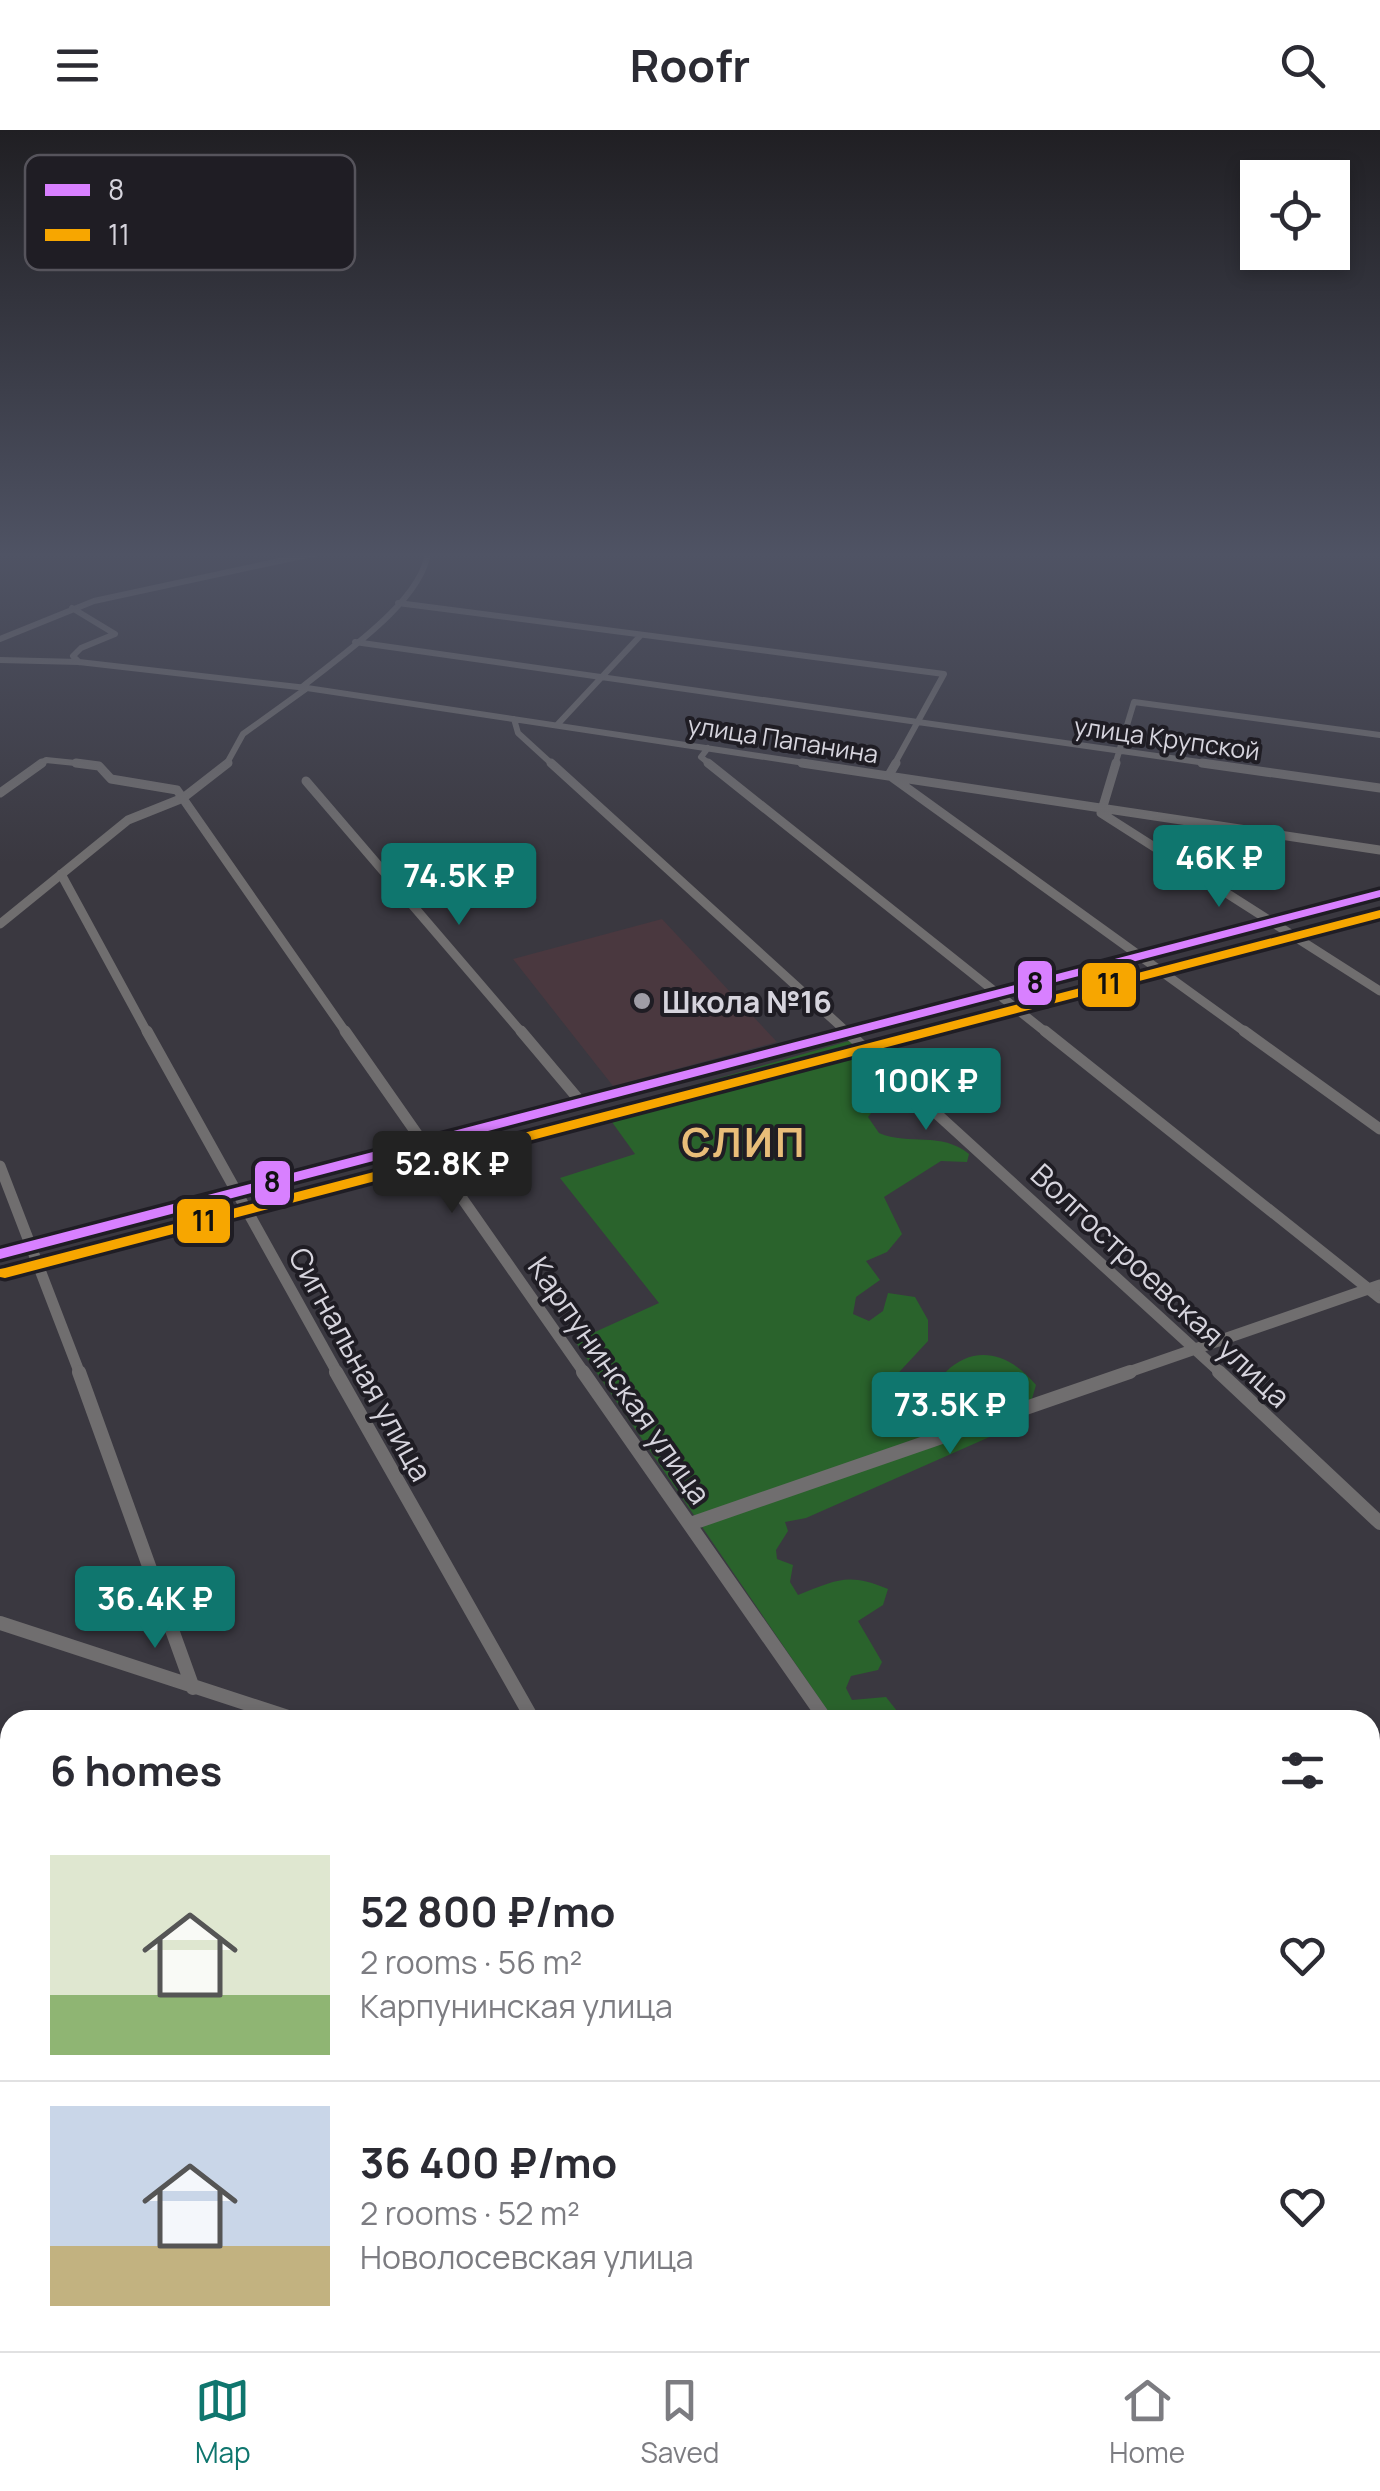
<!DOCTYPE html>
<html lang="en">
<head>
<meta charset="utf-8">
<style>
	body { margin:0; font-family:Manrope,sans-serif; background:#f2f2f3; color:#2b2b33; height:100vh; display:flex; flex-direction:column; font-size:38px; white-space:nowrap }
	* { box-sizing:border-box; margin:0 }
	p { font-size:32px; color:#7c7c81 }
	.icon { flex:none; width:55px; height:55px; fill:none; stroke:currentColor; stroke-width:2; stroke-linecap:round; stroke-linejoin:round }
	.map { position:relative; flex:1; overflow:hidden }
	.sheet { position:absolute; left:0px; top:1580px; width:1380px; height:642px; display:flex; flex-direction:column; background:#fff; border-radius:30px 30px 0 0; box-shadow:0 5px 15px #0003 }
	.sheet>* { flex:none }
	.buttons { position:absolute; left:1240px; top:30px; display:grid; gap:20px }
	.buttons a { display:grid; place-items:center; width:110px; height:110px; border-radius:0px; background:#fff; box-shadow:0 5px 15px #0003; font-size:50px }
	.price { position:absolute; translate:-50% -85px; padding:0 22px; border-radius:10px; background:#0f766e; color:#fff; font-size:32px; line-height:65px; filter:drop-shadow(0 2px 5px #0008) }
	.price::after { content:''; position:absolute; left:50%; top:60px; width:30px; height:22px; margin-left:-15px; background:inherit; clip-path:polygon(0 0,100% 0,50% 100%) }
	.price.selected { background:#222; color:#fff }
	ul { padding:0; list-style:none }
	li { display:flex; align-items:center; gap:30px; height:250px; padding:0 50px }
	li+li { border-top:2px solid #e1e1e2 }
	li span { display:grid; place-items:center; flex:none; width:280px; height:200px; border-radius:0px; color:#555 }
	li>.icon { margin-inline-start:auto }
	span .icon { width:120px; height:120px; fill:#fffc; stroke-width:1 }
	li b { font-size:42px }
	h2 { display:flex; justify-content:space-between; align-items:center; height:120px; padding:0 50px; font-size:42px }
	header { display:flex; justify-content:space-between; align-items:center; height:130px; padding:0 50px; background:#fff; font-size:45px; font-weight:700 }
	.dock { display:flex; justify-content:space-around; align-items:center; height:140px; border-top:2px solid #e1e1e2; background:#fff; font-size:28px; color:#7c7c81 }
	.dock a { display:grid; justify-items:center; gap:5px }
	.dock .selected { color:#0f766e }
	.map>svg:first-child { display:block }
	.education { fill:#4a383f }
	.green { fill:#2a632c }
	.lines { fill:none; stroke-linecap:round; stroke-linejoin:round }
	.minor-far4 { stroke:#706e6f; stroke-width:6 }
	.minor-far3 { stroke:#706e6f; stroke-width:9 }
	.minor-far2 { stroke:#706e6f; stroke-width:11 }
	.minor-far1 { stroke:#706e6f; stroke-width:14 }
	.minor { stroke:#706e6f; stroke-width:18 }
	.bus-1-casing { stroke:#1f1d24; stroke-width:7 }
	.bus-2-casing { stroke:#1f1d24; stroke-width:7 }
	.bus-1 { fill:#d880ff; fill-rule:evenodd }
	.bus-2 { fill:#f7a600; fill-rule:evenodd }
	.poi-dot { fill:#9f9da6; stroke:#1f1d24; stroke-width:4 }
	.labels { text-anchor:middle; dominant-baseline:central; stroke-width:8; stroke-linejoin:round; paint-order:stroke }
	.far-street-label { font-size:25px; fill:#d6d4dd; stroke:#1f1d24 }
	.poi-label { font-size:30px; font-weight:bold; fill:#d6d4dd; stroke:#1f1d24; text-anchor:start }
	.street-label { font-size:30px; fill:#d6d4dd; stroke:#1f1d24 }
	.district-label { font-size:40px; font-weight:bold; letter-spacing:2.5px; fill:#e9bd79; stroke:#1f1d24 }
	.key { fill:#1f1d24; stroke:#56545c; stroke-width:2.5 }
	.key-label { font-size:28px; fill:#d6d4dd }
	.line-badge { stroke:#1f1d24; stroke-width:4 }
	.pale-badge-label { font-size:28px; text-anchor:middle; font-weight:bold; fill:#111 }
</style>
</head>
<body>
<header><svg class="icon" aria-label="menu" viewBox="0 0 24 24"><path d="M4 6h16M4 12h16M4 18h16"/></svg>Roofr<svg class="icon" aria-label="search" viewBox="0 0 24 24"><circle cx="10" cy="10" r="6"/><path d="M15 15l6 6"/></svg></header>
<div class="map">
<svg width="1380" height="2221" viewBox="0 0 1380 2221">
	<rect width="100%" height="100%" fill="#3a3840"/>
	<path class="education" d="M662,789L777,912L613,956L513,829Z"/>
	<path class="green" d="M849,911L868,929L855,945L878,965L880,972L868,987L879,1003C910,1016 941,1001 969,1024L967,1032L941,1031L884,1067L902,1104L887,1122L866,1131L880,1150L856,1167L853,1184L869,1191L883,1181L888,1163L915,1167L928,1190V1211L877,1266L886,1286L904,1294L922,1285C940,1224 992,1202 1036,1255L1031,1272L989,1289L994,1305L806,1388L785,1392L788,1401L776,1420L777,1429L793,1435L790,1452L798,1465C836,1450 848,1442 888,1459L883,1475L858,1491L882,1532L878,1540L851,1546L846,1558L852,1570L886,1567L897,1581L898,1590H834L575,1211L659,1173L560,1048L635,1024L604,981Z
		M10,1897V2054L0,2037V1912Z
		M10,2101V2212L188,2213L187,2221H0V2106Z
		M216,2212H640V2213L636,2221H215Z"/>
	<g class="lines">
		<path class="minor-far4" d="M398,473L944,544L894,635
			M72,478L115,504L81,518L73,526L79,532
			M0,509L94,471L321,422
			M355,512L1220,635
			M0,530L79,532L307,558L818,635
			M302,557C340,526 422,472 428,422
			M514,589L518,603L553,635
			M557,595L641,505
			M708,618L701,627L711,635
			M39,635L46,630L95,635
			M226,635L243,604L307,558
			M1115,635L1134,572L1380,605"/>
		<path class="minor-far3" d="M76,633L99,636L111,649L177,660L347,904
			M551,633L849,904
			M708,633L1048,904
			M802,633L1380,720
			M896,633L889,645L1248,904
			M1116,633L1101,683L1380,861
			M1202,633L1380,658
			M306,651L523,904
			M0,663L42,633
			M61,744L148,904
			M0,794L128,690L183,668L228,633
			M842,904L1380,763"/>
		<path class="minor-far2" d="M147,901L338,1244
			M345,901L585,1244
			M521,901L580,971
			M846,901L1222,1244
			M1045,901L1380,1168
			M1244,901L1380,999
			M0,1036L80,1244
			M0,1124L851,901
			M1123,1244L1380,1155"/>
		<path class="minor-far1" d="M79,1242L193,1558
			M336,1242L533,1590
			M583,1242L826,1590
			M1219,1242L1380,1393
			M690,1394L1130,1242
			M0,1493L297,1590"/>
		<path class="minor" d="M0,1829L10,1833
			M0,1859L10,1840
			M1127,2212L1149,2221
			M958,2221L959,2212"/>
		<defs>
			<path id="bus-1" d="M1380,760V767L0,1129V1119Z"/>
			<path id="bus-2" d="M1380,780V788L5,1148L0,1147V1139L5,1138Z"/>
		</defs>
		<use href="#bus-1" class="bus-1-casing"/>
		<use href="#bus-2" class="bus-2-casing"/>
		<use href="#bus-1" class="bus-1"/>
		<use href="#bus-2" class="bus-2"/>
	</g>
	<linearGradient id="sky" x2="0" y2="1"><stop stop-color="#201f23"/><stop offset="0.58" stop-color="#4f5364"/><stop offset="1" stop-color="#4f5364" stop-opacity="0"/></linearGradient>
	<rect width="1380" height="733" fill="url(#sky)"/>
	<circle class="poi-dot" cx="642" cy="871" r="10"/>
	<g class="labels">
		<g class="far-street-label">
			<text transform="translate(1167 608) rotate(8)">улица Крупской</text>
			<text transform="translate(783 609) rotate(9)">улица Папанина</text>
		</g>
		<g class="poi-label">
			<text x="662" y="871">Школа №16</text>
		</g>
		<g class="street-label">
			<text transform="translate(1161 1155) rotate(43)">Волгостроевская улица</text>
			<text transform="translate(361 1234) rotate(61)">Сигнальная улица</text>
			<text transform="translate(620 1250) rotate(55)">Карпунинская улица</text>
		</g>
		<g class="district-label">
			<text x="744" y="1011">СЛИП</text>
		</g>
	</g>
	<rect x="25" y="25" width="330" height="115" rx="15" class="key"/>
	<rect x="45" y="54" width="45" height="12" fill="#d880ff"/>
	<rect x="45" y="99" width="45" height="12" fill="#f7a600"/>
	<g class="key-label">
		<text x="108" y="70">8</text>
		<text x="108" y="115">11</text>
	</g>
	<g class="line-badge">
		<rect x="1016" y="829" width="38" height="48" rx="10" fill="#d880ff"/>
		<rect x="1080" y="831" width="58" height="48" rx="10" fill="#f7a600"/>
		<rect x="253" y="1029" width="39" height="48" rx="10" fill="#d880ff"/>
		<rect x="175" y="1067" width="57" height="48" rx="10" fill="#f7a600"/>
	</g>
	<g class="pale-badge-label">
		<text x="1035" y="863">8</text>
		<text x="1109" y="864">11</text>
		<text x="272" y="1062">8</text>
		<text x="204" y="1101">11</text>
	</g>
</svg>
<div class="buttons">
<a><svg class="icon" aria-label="locate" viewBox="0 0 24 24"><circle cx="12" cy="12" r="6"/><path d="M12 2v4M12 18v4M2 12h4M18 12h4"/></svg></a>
</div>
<b class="price" style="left:1219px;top:780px">46K ₽</b>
<b class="price" style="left:459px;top:798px">74.5K ₽</b>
<b class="price" style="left:926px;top:1003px">100K ₽</b>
<b class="price selected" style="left:452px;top:1086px">52.8K ₽</b>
<b class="price" style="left:950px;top:1327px">73.5K ₽</b>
<b class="price" style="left:155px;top:1521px">36.4K ₽</b>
<section class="sheet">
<h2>6 homes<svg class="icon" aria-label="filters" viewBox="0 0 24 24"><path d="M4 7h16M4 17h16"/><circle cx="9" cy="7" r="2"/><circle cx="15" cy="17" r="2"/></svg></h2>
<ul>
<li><span style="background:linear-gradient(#dfe7d0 70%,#8fb573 0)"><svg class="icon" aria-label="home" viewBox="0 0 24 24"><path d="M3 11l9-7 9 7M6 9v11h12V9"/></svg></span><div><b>52 800 ₽/mo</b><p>2 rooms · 56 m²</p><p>Карпунинская улица</p></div><svg class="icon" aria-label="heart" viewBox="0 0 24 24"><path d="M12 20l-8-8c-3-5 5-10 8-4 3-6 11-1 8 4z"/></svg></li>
<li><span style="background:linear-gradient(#c9d6e8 70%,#c2b280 0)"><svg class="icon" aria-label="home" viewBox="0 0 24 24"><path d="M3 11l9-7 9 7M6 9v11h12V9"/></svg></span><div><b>36 400 ₽/mo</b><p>2 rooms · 52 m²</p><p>Новолосевская улица</p></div><svg class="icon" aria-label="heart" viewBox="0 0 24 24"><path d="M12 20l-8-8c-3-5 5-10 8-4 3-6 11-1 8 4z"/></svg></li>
</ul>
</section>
</div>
<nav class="dock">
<a class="selected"><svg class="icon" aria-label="map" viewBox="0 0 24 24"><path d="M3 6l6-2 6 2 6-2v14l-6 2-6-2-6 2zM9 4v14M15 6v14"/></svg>Map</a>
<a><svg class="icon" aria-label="saved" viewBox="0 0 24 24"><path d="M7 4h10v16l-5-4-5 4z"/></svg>Saved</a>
<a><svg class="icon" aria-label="home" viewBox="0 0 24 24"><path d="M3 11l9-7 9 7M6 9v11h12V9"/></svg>Home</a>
</nav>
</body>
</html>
